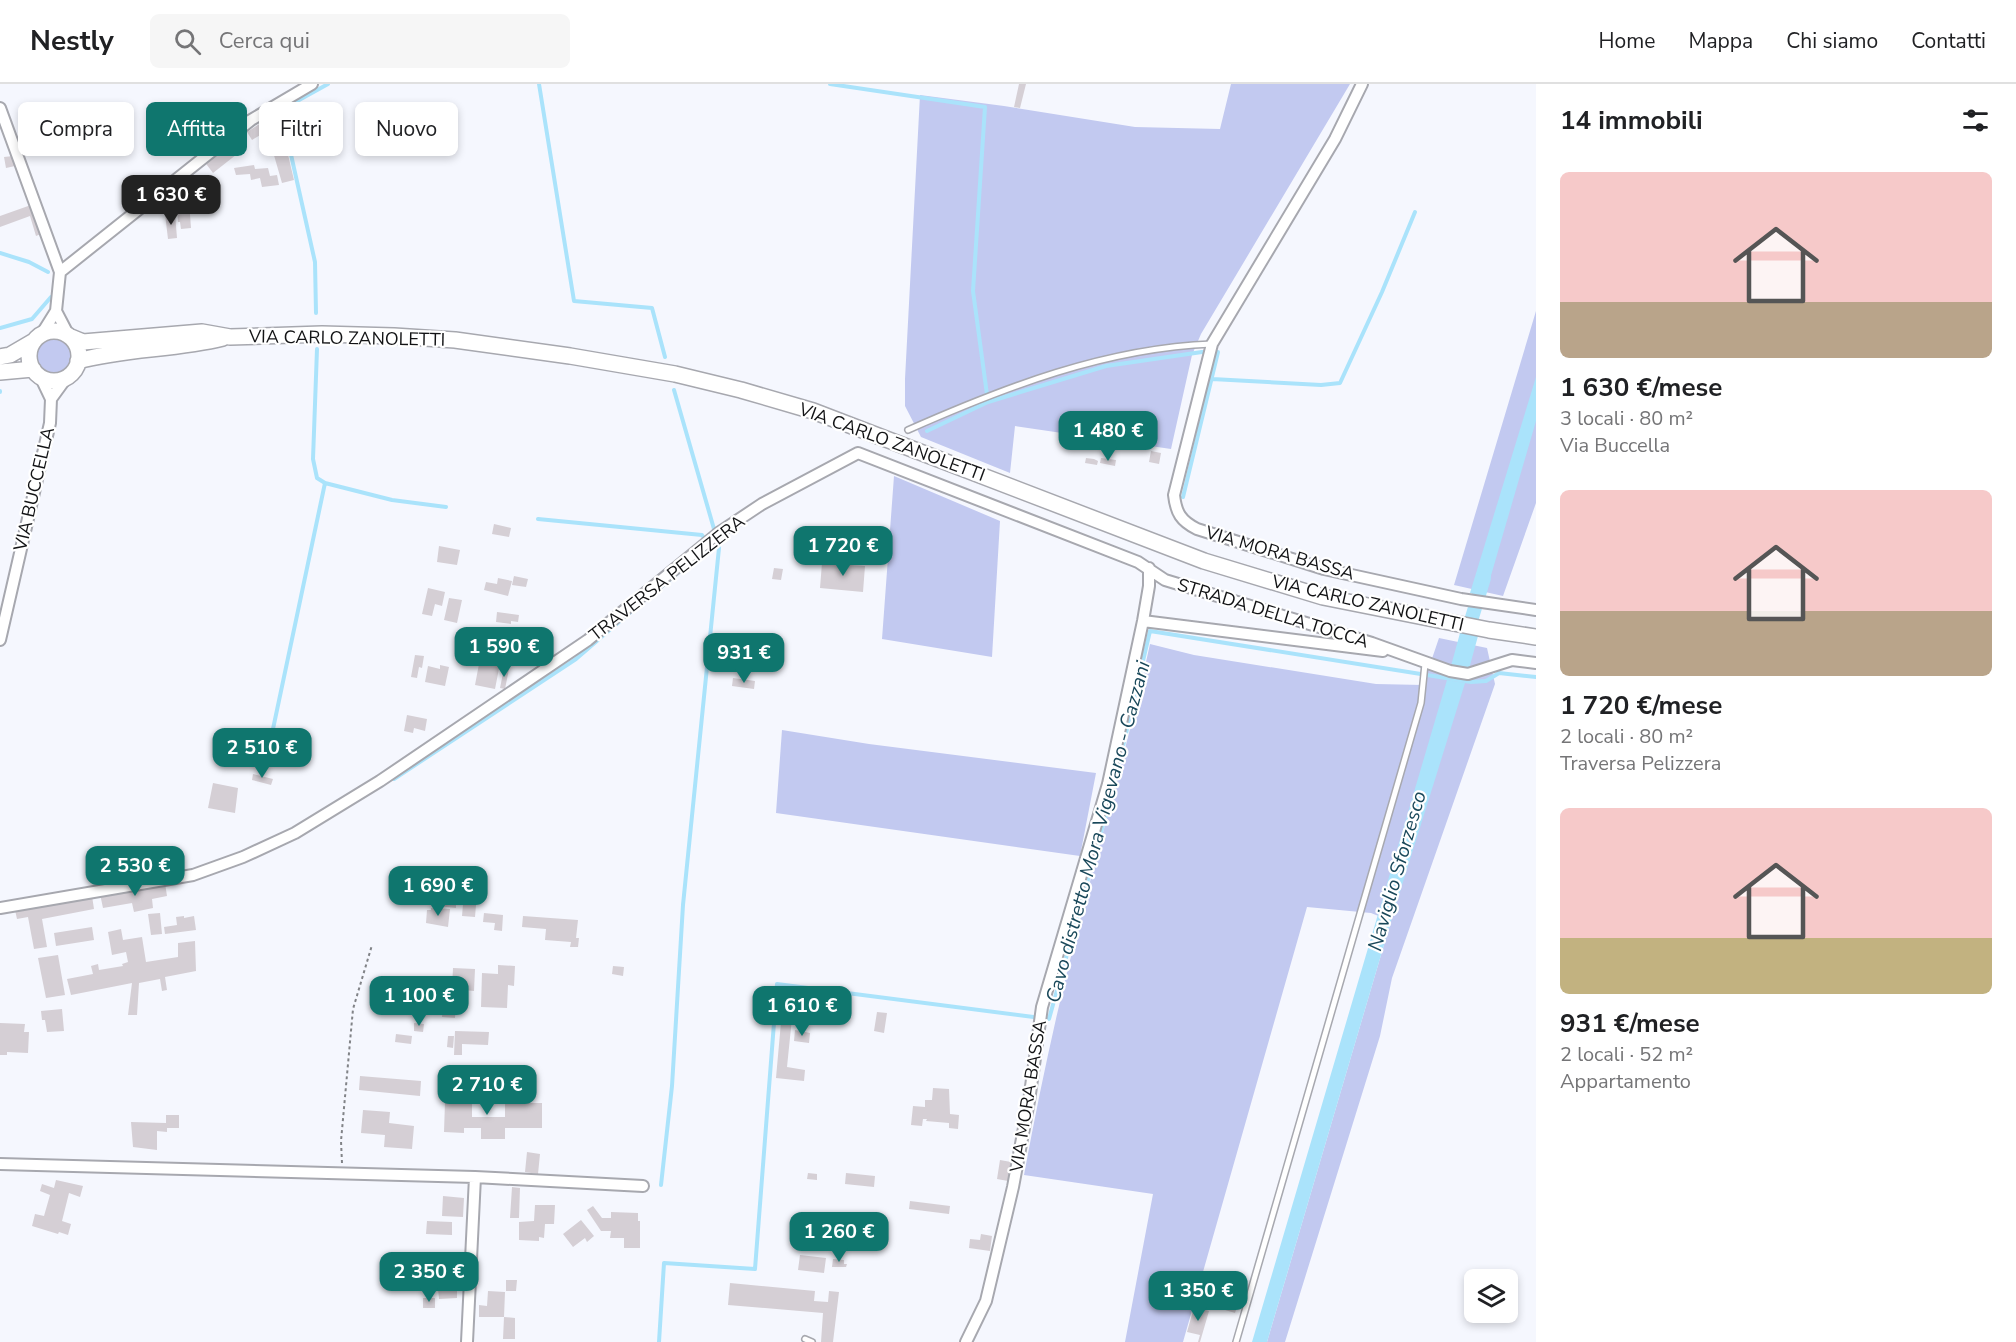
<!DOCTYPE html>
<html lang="it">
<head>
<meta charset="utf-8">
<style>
	body { margin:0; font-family:"Nunito Sans",sans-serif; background:#f6f6f6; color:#202124; height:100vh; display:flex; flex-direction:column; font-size:22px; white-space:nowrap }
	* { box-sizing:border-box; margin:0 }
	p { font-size:20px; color:#757577 }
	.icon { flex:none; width:33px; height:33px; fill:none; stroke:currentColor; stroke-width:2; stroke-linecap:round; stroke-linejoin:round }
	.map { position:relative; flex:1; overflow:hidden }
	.details { display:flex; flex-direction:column; background:#fff; width:480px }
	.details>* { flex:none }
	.top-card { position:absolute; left:18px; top:18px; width:570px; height:54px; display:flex; gap:12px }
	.buttons { position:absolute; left:1464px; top:1185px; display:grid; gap:12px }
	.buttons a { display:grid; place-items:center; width:54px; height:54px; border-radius:9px; background:#fff; box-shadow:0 3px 9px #0003; font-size:30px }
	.price { position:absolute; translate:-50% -51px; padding:0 14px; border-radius:12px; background:#0f766e; color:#fff; font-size:20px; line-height:39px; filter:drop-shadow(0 2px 3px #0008) }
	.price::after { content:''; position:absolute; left:50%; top:36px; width:18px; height:14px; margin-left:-9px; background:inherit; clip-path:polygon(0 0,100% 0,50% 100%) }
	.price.active { background:#222; color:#fff }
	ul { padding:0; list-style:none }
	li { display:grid; align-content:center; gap:12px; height:318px; padding:0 24px }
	li span { display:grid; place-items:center; height:186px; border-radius:9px; color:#555 }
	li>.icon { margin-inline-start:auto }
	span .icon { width:108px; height:108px; fill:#fffc; stroke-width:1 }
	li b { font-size:26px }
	h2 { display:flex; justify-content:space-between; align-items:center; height:72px; padding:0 24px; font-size:26px }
	.pill { padding:0 21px; border-radius:9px; background:#fff; box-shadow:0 3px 9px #0003; font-size:21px; line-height:54px }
	.pill.active { background:#0f766e; color:#fff }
	header { display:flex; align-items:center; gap:36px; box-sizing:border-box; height:84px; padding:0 30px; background:#fff; border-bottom:2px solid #e0e0e0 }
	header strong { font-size:28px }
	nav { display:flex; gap:33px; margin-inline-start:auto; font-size:21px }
	.search { width:420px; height:54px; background:#f6f6f6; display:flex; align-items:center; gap:15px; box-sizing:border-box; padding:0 21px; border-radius:9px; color:#757577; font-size:22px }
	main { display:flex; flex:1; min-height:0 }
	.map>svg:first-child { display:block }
	.green { fill:#c2c9f0 }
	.water { fill:#aae3fb }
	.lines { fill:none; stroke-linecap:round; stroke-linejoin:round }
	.stream { stroke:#aae3fb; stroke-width:4 }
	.canal { stroke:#aae3fb; stroke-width:14 }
	.building { fill:#d5cfd5 }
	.service-casing { stroke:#a7a8af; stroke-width:8 }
	.minor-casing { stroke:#a7a8af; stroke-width:14 }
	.secondary-casing { stroke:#a7a8af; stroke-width:18 }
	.path { stroke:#818387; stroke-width:2; stroke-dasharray:3 3; stroke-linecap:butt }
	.service { stroke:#fff; stroke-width:5 }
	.minor { stroke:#fff; stroke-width:10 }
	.secondary { stroke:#fff; stroke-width:15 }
	.labels { text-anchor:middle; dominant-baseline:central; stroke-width:4.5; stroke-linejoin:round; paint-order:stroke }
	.street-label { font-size:18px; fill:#121315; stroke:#fff }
	.water-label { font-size:20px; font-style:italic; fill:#19485a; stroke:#fff }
</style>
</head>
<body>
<header>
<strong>Nestly</strong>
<div class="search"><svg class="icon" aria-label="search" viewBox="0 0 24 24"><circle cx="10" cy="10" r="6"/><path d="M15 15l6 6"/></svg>Cerca qui</div>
<nav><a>Home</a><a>Mappa</a><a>Chi siamo</a><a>Contatti</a></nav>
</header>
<main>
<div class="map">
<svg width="1536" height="1258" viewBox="0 0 1536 1258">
	<rect width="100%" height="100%" fill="#f5f7fe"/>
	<path class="green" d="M1231,0H1350L1201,250L1192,271L1171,365L1015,342L1010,389L921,353L905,322V295L920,11L1004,22L1135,43L1220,45Z
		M1536,227V419L1503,512L1454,501Z
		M37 272a17 17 0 1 1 34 0a17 17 0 1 1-34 0Z
		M894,392L1000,437L992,573L882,555Z
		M1439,554L1487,564L1495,600L1392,894L1380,952L1285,1258H1267L1391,837L1371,829L1307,823L1183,1258H1125L1153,1110L1024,1091C1038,1015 1054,939 1073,864C1098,763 1128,662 1150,560L1194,571L1376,600L1423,601Z
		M782,646L869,660L1096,689L1080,772L776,729Z"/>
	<path class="water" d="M1536,293V337L1485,512L1470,509Z
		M1460,549L1478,552L1469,585L1451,582Z
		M1447,596L1465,599L1394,827L1267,1258H1252Z"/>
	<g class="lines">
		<path class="stream" d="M539,0L574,217L652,224L665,273
			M830,0L985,23L973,207L988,318
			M0,169L29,178L48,188
			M316,229L315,178L281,26L328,0
			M0,244L32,235L51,213
			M317,265L313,375L317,394L325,399L392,416L446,423
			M1212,295L1321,301L1340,299L1382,208L1415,128
			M674,306L714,445
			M0,308V307
			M927,347L988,318L1106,282L1202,268H1218L1183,413
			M538,435L702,451L704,454
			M649,513L715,458
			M266,678L325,399
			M394,695L576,575L634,525
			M661,1101L672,1002L683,821L719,464L717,453
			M659,1258L664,1179L755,1185L777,900L1049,935L1112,709L1150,547L1471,598L1486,597L1499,589L1536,593"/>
		<path class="canal" d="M1467,550L1484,494"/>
	</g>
	<path class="building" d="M1019,0H1026L1020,24L1014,23Z
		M278,28L294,96L282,99L269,54L266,55L264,46L262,50L252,56L247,48Z
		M237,52L246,63L213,89L204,77Z
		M13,72L15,82L6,84L4,73Z
		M254,81L255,85L268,84L270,92L277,91L279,101L262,103L260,94L251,96L250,90L236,91L234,84Z
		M188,103L191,144L181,145L180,138H178L176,104Z
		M31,121L41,150L36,152L30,132L0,143V132Z
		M175,129L177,154L168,155L165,130Z
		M1151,367L1161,369L1159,380L1149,378Z
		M1086,374L1094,375L1098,377L1097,381L1085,379Z
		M1101,374L1116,376L1115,382L1100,379Z
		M494,440L511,444L509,453L492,450Z
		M439,462L460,466L457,481L437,478Z
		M822,479L865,482L863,508L820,504Z
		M774,484L783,485L781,496L772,495Z
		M514,492L528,495L526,503L512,501Z
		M498,494L512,497L508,512L484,506L486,498L497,500Z
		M428,504L445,508L442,522L435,520L432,532L422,530Z
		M449,514L462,516L457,539L444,536Z
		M497,528L519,531L518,538L511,537V540L496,538Z
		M493,551L505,554L495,605L475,601L479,580H476L482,553L492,555Z
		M732,557L779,562L778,574L731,569V578L725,577L726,566L732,567Z
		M415,571L424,572L422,584L419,583L417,594L411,593Z
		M440,581L449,583L445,602L425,598L428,582L440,585Z
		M504,584L509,585L505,605L500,604Z
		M733,594L755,597L754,605L732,602Z
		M407,631L427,635L425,647L414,644L413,649L404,647Z
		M253,690L273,695L271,701L252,696Z
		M213,699L238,704L235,729L208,724Z
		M165,799L167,812L152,815L153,824L134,828L132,819L103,824L100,810Z
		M92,812L94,825L42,835L47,863L34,865L28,833L17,835L15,826Z
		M438,818L456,819V824L437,822Z
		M463,820L476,821L475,833L462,832Z
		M431,824L450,825L448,843L426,839L427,826H431Z
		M160,829L162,850L151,851L148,830Z
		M484,829L503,831L502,847L494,846L495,839L483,838Z
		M184,832V834L194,832L196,846L165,850L164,843L177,841L176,833Z
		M523,832L578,836L576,854H579L578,863H570L571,858L545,856L546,845L522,843Z
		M92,843L94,856L56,862L54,849Z
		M121,845L123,856L142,853L146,878L178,873V859L195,857L196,887L165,893L167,906L162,907L160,895L139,899L137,931H128L132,899L71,911L67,895L93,890L91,882L98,880L99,886L123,882L122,880L128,878L126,868L112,871L108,848Z
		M58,871L65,911L46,914L38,874Z
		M498,881L515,882L514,902L508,901L507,924L481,923L482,889L498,890Z
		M613,882L624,883L623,892L612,890Z
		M453,884L475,885L474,907L452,905Z
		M435,914H441L440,928L435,927Z
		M443,918L456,919L455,934L442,933Z
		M62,925L64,947L47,948L45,936H42L41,927Z
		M782,927L790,928V934H792L787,983L805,986L804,997L776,994Z
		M877,928L887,929L884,949L874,947Z
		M0,939L25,940L24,948H29L28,969L7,968V971H0Z
		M414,939L424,940L423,948L414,947Z
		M795,946L810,949L809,959L794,957Z
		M455,947L489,948L488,961L462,960V971H454Z
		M396,950L412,952L411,960L395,958Z
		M448,952H454L453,964L447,963Z
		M360,992L421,997L420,1012L359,1006Z
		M449,994H457V1013H472V1033H505V1019H542V1044H505V1055H481V1044H464V1049L444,1048L445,1018H442V1005H449Z
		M933,1004L949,1005L950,1030L959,1031L958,1045L949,1044V1039L926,1037L927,1035H923L922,1042L911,1041L913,1022L925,1023V1016H932Z
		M363,1026L390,1028L389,1039L414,1042L412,1065L384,1063L385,1051L361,1049Z
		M166,1031H179V1044H167V1048L157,1047V1066L133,1063L131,1038L166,1039Z
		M527,1068L540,1070L538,1090L525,1088Z
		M1000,1076L1011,1078L1008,1097L997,1095Z
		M808,1089L817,1090V1096L807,1095Z
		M846,1089L875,1092L874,1103L845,1100Z
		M56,1096L83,1102L80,1113L69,1109L62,1137L71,1140L68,1151L59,1148L58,1150L32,1142L35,1130L44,1132L50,1111L40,1107L42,1100L54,1104Z
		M512,1103L520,1104L519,1134H510Z
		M443,1112L464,1114L463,1133L442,1132Z
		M910,1117L950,1122L949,1130L909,1125Z
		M535,1121H555L554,1140H545L544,1154L539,1153V1157L519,1156V1138L534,1137Z
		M593,1122L602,1134H611V1128L638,1129V1137H640V1164H624V1154H610L611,1147H601L587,1126Z
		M581,1136L594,1152L587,1158L585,1154L573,1163L563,1150Z
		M427,1137L452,1138V1151L426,1150Z
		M981,1150L992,1152L990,1167L969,1164L970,1155L980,1156Z
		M800,1171L826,1174L824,1189L798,1186Z
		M833,1175L844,1176V1180H847L846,1183H832Z
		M437,1195L457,1197V1214L439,1215Z
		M506,1196H517L516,1207H506Z
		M730,1199L815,1207L814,1217L828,1218L829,1207L839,1208L833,1258H821L823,1229L728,1221Z
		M488,1207L505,1208L504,1233L515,1234V1255H503L504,1233H479V1221L487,1222Z
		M1217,1207L1239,1215L1235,1229L1212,1222Z
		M423,1214H435V1224H423Z
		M1194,1223L1209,1227L1200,1258H1198L1200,1251L1187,1248Z"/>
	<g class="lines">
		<defs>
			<path id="service" d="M908,346C1005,303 1106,264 1212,260
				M805,1255L812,1258
				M1236,1258L1421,619L1425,580"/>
			<path id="minor" d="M1362,0L1335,55L1212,260L1174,411C1176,429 1181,437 1197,445L1324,485L1461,515L1536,526
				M0,24L60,188
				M41,251L56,227
				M69,252L56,227L60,188L251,36L312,0
				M40,292L51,315
				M1143,537L1383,567
				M0,556L50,339L51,315L67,293
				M0,824L193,791L243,773L295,749L380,697L588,556L720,448L762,420L858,369L1138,478L1165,496L1372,559L1450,587L1468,590L1512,576L1536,579
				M0,1080L475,1093L643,1102
				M467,1258L475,1093
				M966,1258L986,1217L1013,1103L1029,1017L1042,923L1108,700L1143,537L1149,502V484"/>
			<path id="secondary" d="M29 272a25 25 0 1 1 50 0a25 25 0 1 1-50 0Z
				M71,253L83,258L202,248L230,253L322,250L394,252L455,256L570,272L675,290L741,306L813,327L1204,477L1323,513L1489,546L1536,553
				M0,273L10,271L34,257
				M78,277C125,264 175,266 223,254
				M0,288L33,285"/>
		</defs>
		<use href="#service" class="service-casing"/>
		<use href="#minor" class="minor-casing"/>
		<use href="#secondary" class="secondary-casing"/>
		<path class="path" d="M342,1079L341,1057L353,925L372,861"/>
		<use href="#service" class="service"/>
		<use href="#minor" class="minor"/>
		<use href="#secondary" class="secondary"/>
	</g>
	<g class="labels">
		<g class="street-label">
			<text transform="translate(347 254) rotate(1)">VIA CARLO ZANOLETTI</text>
			<text transform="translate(892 358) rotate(20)">VIA CARLO ZANOLETTI</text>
			<text transform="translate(34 405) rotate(-77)">VIA BUCCELLA</text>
			<text transform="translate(1280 469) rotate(16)">VIA MORA BASSA</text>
			<text transform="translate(667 494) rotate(-38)">TRAVERSA PELIZZERA</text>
			<text transform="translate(1368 519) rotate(13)">VIA CARLO ZANOLETTI</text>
			<text transform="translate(1273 529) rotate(17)">STRADA DELLA TOCCA</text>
			<text transform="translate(1028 1012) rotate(-81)">VIA MORA BASSA</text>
		</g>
		<g class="water-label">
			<text transform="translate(1098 748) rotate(-75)">Cavo distretto Mora Vigevano - Cazzani</text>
			<text transform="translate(1397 787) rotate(-74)">Naviglio Sforzesco</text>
		</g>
	</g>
</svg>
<div class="buttons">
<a><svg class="icon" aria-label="layers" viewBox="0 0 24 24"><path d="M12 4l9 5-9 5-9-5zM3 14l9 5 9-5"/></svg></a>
</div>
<b class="price active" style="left:171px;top:142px">1 630 €</b>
<b class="price" style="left:1108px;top:378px">1 480 €</b>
<b class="price" style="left:843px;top:493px">1 720 €</b>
<b class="price" style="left:504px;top:594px">1 590 €</b>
<b class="price" style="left:744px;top:600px">931 €</b>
<b class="price" style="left:262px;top:695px">2 510 €</b>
<b class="price" style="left:135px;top:813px">2 530 €</b>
<b class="price" style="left:438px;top:833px">1 690 €</b>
<b class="price" style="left:419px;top:943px">1 100 €</b>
<b class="price" style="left:802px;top:953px">1 610 €</b>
<b class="price" style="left:487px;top:1032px">2 710 €</b>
<b class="price" style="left:839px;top:1179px">1 260 €</b>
<b class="price" style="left:429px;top:1219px">2 350 €</b>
<b class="price" style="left:1198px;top:1238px">1 350 €</b>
<div class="top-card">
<a class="pill">Compra</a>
<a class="pill active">Affitta</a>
<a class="pill">Filtri</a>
<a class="pill">Nuovo</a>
</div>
</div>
<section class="details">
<h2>14 immobili<svg class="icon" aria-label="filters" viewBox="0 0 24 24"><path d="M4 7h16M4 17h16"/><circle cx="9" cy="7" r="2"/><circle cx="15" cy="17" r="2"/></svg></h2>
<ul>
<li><span style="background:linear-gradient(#f6c9c9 70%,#b9a48a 0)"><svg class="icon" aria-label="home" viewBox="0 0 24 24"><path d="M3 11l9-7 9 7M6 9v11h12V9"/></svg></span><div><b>1 630 €/mese</b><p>3 locali · 80 m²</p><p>Via Buccella</p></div></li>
<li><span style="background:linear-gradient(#f6c9c9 65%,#b9a48a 0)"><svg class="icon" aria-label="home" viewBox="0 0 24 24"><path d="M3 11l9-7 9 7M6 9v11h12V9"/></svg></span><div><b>1 720 €/mese</b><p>2 locali · 80 m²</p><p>Traversa Pelizzera</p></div></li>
<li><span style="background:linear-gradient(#f6c9c9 70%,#c2b280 0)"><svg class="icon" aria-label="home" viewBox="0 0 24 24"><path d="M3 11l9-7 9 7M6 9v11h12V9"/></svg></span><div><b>931 €/mese</b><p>2 locali · 52 m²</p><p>Appartamento</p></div></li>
</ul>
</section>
</main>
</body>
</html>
